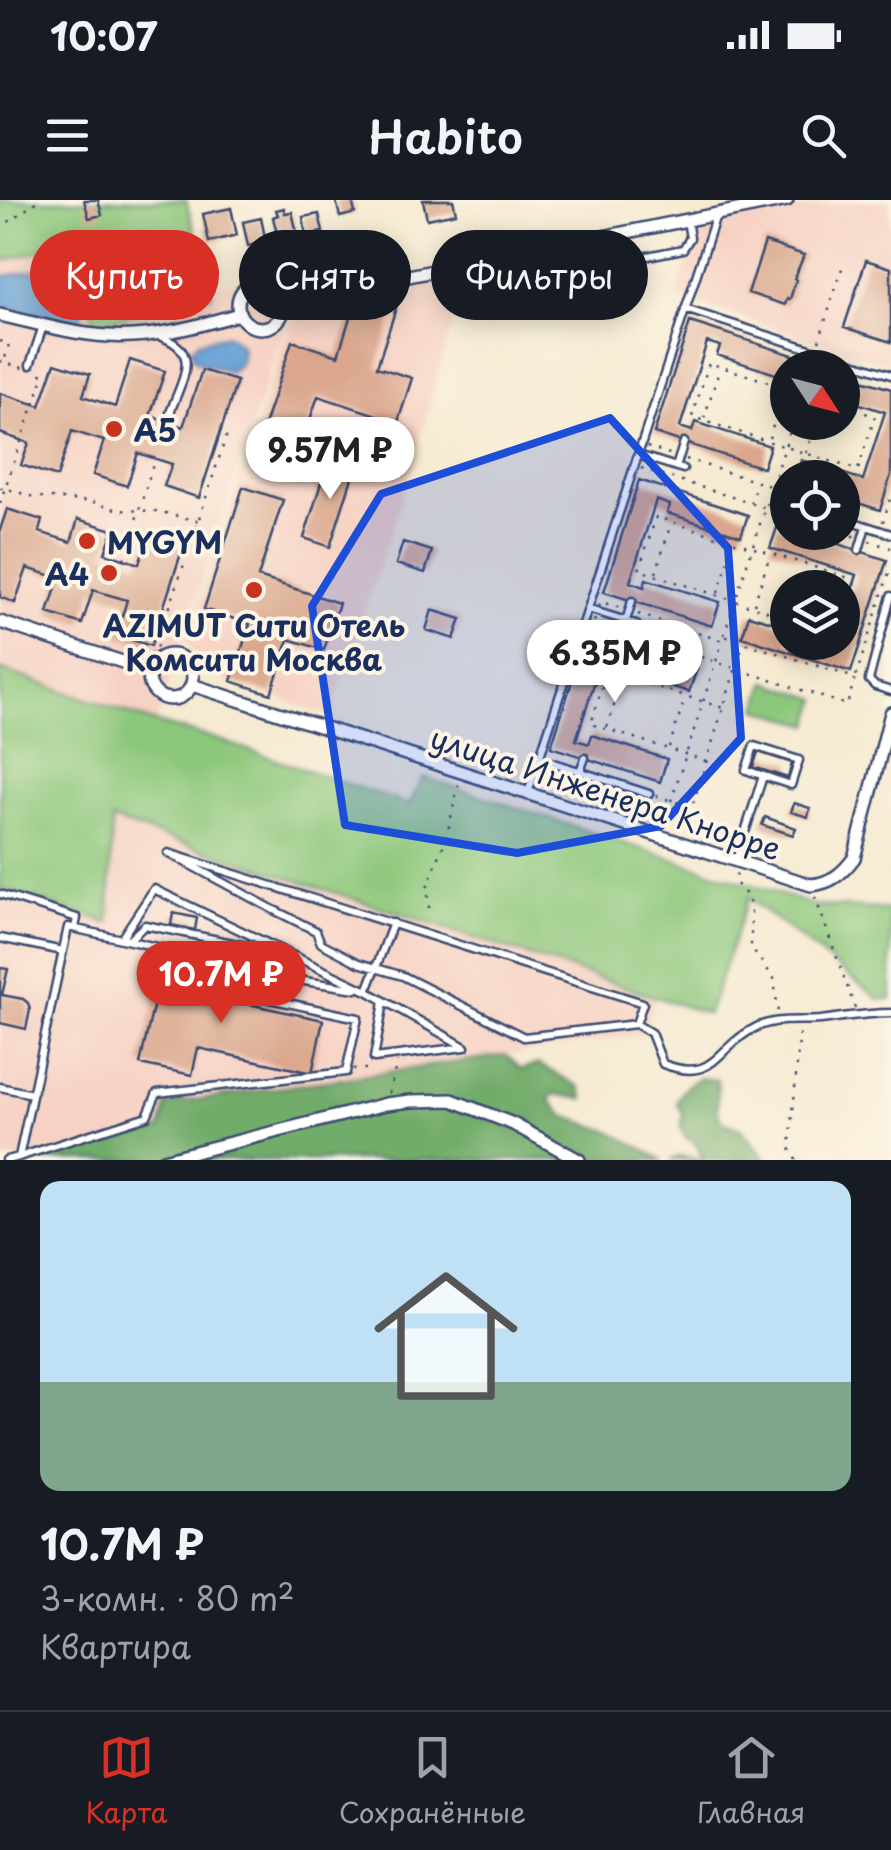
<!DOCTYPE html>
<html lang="ru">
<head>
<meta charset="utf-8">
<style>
	body { margin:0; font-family:"Playpen Sans",sans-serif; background:#242831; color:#f1f3f6; height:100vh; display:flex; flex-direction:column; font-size:38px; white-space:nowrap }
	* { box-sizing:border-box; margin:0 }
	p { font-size:32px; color:#9ea1a6 }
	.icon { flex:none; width:55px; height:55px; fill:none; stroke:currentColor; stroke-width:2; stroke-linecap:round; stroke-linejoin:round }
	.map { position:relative; height:960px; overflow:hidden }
	.panel { display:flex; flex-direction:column; background:#171b24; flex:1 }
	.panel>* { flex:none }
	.top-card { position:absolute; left:30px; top:30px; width:832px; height:90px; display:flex; gap:20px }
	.needle { width:65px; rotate:126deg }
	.controls { position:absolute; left:770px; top:150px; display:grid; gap:20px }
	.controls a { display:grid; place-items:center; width:90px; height:90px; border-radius:50%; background:#171b24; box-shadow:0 5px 25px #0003; font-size:50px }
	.price { position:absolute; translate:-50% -85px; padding:0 22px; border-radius:35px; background:#fff; color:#222; font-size:32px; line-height:65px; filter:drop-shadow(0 2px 5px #0008) }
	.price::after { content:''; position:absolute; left:50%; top:60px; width:30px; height:22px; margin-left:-15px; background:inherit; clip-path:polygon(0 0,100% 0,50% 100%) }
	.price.on { background:#d93025; color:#fff }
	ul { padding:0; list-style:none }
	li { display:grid; align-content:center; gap:20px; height:530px; padding:0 40px }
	li span { display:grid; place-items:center; height:310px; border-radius:20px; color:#555 }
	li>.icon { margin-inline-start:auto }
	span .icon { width:180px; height:180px; fill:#fffc; stroke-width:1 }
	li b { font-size:42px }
	.pill { padding:0 35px; border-radius:45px; background:#171b24; box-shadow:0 5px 25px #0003; font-size:35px; line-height:90px }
	.pill.on { background:#d93025; color:#fff }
	.status { display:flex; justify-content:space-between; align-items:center; height:70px; padding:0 50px; background:#171b24; direction:ltr }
	.status svg { height:28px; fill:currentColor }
	header { display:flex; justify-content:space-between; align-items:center; height:130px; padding:0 40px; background:#171b24; font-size:45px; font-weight:600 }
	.tabs { display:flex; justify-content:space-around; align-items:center; height:140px; border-top:2px solid #363941; background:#171b24; font-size:28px; color:#9ea1a6 }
	.tabs a { display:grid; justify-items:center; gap:5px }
	.tabs .on { color:#d93025 }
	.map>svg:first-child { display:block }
	.built { fill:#f6d2c4 }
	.green { fill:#8dc77b; stroke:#547b6c; stroke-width:2.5 }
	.forest { fill:#72ac6b; stroke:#466e64; stroke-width:2.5 }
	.water { fill:#68a1d7; stroke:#42689a; stroke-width:2.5 }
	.building { fill:#daa78e }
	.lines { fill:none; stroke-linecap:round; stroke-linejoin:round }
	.service-casing { stroke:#3c4b6f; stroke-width:11 }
	.minor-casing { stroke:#3c4b6f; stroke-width:16 }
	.path { stroke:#3c4b6f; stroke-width:2.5; stroke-dasharray:2.5 8; stroke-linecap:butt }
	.service { stroke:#fff; stroke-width:6 }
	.minor { stroke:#fff; stroke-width:11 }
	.marked { fill:#1d4ed8; fill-opacity:0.2; stroke:#1d4ed8; stroke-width:8; stroke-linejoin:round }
	.poi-dot { fill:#c8321e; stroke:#fcf5e5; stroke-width:4 }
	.labels { text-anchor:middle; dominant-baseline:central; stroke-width:8; stroke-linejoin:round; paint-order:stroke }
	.poi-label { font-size:30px; font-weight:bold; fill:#1b2f5e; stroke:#fcf5e5; text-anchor:start }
	.street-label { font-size:30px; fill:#1b2f5e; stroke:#fcf5e5 }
</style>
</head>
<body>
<div class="status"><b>10:07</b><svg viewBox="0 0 49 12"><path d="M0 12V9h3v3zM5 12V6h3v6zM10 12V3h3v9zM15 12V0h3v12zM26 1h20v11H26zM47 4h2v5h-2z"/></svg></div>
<header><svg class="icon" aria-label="menu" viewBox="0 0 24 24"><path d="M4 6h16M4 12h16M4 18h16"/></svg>Habito<svg class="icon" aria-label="search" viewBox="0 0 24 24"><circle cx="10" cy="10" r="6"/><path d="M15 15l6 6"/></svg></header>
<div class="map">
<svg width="891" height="960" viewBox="0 0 891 960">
	<rect width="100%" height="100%" fill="#fcf5e5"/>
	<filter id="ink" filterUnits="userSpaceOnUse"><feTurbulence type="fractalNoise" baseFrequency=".01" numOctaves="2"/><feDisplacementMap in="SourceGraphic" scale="20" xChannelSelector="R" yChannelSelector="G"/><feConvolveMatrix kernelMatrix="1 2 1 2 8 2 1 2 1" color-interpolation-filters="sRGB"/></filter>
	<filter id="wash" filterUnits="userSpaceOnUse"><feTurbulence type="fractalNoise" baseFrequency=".0048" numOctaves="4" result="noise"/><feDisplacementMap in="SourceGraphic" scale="40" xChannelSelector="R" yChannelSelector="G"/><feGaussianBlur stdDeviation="2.25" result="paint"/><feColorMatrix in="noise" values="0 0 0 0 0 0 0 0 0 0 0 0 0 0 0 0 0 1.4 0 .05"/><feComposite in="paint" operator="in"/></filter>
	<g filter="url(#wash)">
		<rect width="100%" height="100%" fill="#f6ead1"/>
		<path class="built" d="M861,0H891V166L676,97L694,42L697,24Z
			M75,41L96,125L212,94L221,84L309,70L273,161L156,523L0,469V62Z
			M434,76L464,84L408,280L330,516L209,475L186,441L282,146L298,106Z
			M111,620L656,797L642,835L167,904L161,929L34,960H0V688L109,722Z"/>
		<path class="green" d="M0,0H186L212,94L95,125L74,41L0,62Z
			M0,469L156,523L213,538L409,605L423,577L813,705L891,710V799H879L748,698L708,814L112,620L109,723L0,688Z
			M766,482L818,499L810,525L758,509Z"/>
		<path class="forest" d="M506,855L521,869L538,864L580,887L584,899L554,894L550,900L564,916L612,932L663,960H34L161,929L167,904Z
			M701,878L717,880C719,891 716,905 719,915C723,926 731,924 739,928C742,929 764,956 767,960H671L681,956L703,959L695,943L685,937L680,926L683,914L677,903C682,889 687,884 701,878Z"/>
		<path class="water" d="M54,66C74,73 85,102 81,122L75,123L0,107V77Z
			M228,135L241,146C243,159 241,165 229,172L196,161L191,150L199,141Z"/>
		<g id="blocks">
			<path class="building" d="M84,0H98L102,15L89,18Z
				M342,0H352L355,13L340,17L336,1Z
				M423,0H453L456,13L427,19Z
				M231,8L237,35L209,42L203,14Z
				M284,8L285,13L292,12L297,33L278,38L273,17L278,15L276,10Z
				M319,14L323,32L306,35L303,17Z
				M261,18L266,42L248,46L243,22Z
				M765,42L804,55L794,79L796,80L790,99H787L785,105L748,93Z
				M866,60L891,68V142L844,127Z
				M357,95L396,108L377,167L412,178L398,222L318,196L292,272L253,259L292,141L338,156Z
				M690,122L799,157L795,168H788V178L717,155L720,146L707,142L680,227L692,231L695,222L770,246L763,268L654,233Z
				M130,160L165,171L150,216L183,227L202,170L237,181L199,298L164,286L172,264L138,253L127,286L93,275L104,241L72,231L57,277L21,265L29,243L0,233V193L40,206L55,163L90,174L83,196L115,207Z
				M842,174L891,189V275L880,310L842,298V278H796L801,260L863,280L885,212L842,198Z
				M329,257L356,265L330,347L304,338Z
				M639,280L748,315L741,336L667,313L670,305L656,300L630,382L644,387L646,379L720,402L712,426L604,392Z
				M243,287L283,300L258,377L339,403L324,450L289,439L271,494L231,481L250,424L204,409Z
				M7,309L42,320L39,332L71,342L78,319L113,330L105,353L139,364L150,330L185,341L151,446L116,435L127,400L93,390L82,424L48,413L59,378L27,368L15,403L0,397V330Z
				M778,325L788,328V332H802L887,360L851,472L742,437L749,415L788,427V442H842V420L857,375L770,348Z
				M403,342L432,351L425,373L396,364Z
				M432,410L461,419L454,439L426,430Z
				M587,434L697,469L689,492L613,468L617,457L604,453L576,540L589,544L592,535L667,559L660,582L551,547Z
				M758,552L792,563L788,578L753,567Z
				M794,603L810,608L808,617L791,612Z
				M765,617L796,628L793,635L762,625Z
				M173,713L197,718L195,730L171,725Z
				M164,759L217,770L211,796L323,820L312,873L198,848L192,875L140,864Z
				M0,768L8,769L2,795L23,799L28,803L30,810L26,829L0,823Z"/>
		</g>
	</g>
	<g filter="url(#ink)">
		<use href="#blocks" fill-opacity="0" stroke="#3c4b6f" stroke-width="2.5"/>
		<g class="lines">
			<defs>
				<path id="service" d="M443,73L498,81L525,80L683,49L690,38L687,20
					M685,109L891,175
					M159,136C204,151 181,180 170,213
					M30,165L43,126
					M638,255L683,269
					M676,267L684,242
					M842,318L891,334
					M844,319L850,300
					M859,350L866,326
					M891,396L869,480L875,486L891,491
					M588,409L636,424
					M626,421L632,401
					M754,546L799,560L791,585L746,570Z
					M539,558L649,594
					M580,571L585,558
					M528,593L716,15
					M168,653L643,803L636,824L524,837L403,776L359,763L321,743L316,731L274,710Z
					M736,660L763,576
					M0,694L77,718L75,728
					M0,738L63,751
					M121,739L154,689L367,791
					M129,740L145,725L252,747L246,772L356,789
					M252,747L294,759
					M384,802L374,858L465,847L367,791L393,723
					M636,824L651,833L663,864C714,883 714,851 751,830C773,817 796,822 820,820C844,817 867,813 891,813
					M0,887L32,894
					M6,960L19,957L147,916L157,893L346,872L358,818L222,789L228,763L68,727L19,957"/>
				<path id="minor" d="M238 105a23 23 0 1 1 46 0a23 23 0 1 1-46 0Z
					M284,101L787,0
					M0,115C36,123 71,134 108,136C151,139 198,126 239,114
					M0,422L150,471
					M149 477a22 22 0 1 1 44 0a22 22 0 1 1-44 0Z
					M192,485L811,685C831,683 842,674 854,658L891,513
					M163,960L386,904L411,901L452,900L513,924L579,960"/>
			</defs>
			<use href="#service" class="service-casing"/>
			<use href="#minor" class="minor-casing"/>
			<path class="path" d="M0,28L39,0
				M0,141L9,144L4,162
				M819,141L844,62
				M0,161L23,168
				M810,168L813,158
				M788,188L709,163L692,217L858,270L875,216L842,206
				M704,218L720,168
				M769,238L785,189
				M647,247L673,255
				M806,253L816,222
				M686,259L788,292
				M641,268L788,315
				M0,288H5L44,175L36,172
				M0,303L5,288L30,296L93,302L118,310L157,311L198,321
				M750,303L756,283
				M883,322L891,296
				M842,332L856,337
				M869,341L891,348
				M124,359L155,258
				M656,373L671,323
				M718,393L734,343
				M754,404L770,355
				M599,407L601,402L621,408
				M638,414L723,441
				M788,418L639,370L656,317L849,378L842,398
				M595,419L594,422L847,505L855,478L724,436
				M724,435L793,222
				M139,456L155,452L228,231
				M856,476L891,366
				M607,527L623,478
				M669,547L685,498
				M706,561L591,524L607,471L723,508
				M656,596L692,607L744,442
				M671,601L722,443
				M736,674V683L748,697L751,709V744L754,752L774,778L778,813
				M815,697L855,808
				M429,708L427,688L446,639L459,583
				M353,869H368L370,862
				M389,893L397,862
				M796,960L790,948L800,828"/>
			<use href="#service" class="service"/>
			<use href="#minor" class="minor"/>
		</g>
	</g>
	<path class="marked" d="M610,218L728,348L741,538L661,626L517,653L345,625L312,406L381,294Z"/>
	<g class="poi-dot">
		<circle cx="114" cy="229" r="10"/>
		<circle cx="87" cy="341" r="10"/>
		<circle cx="109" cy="373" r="10"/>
		<circle cx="254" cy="390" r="10"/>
	</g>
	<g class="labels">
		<g class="poi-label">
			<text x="134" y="229">А5</text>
			<text x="107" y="341">MYGYM</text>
			<text x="89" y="373" text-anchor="end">А4</text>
			<text x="254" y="424" text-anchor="middle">AZIMUT Сити Отель<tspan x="254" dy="34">Комсити Москва</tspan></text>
		</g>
		<g class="street-label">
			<text transform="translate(606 592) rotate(18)">улица Инженера Кнорре</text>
		</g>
	</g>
</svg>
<div class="controls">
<a><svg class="needle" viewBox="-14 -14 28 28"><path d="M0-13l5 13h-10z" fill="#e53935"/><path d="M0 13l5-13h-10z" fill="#9ea1a6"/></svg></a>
<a><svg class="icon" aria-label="locate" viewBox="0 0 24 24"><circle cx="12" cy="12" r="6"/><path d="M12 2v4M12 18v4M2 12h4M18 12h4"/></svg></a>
<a><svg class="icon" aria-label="layers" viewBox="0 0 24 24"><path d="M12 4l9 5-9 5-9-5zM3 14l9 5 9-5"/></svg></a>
</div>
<b class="price" style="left:330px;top:302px">9.57M ₽</b>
<b class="price" style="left:615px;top:505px">6.35M ₽</b>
<b class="price on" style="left:221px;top:826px">10.7M ₽</b>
<div class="top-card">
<a class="pill on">Купить</a>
<a class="pill">Снять</a>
<a class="pill">Фильтры</a>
</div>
</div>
<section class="panel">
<ul>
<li><span style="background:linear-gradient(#bfe0f5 65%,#7fa58c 0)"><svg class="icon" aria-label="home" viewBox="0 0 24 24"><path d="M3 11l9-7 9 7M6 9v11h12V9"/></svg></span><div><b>10.7M ₽</b><p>3-комн. · 80 m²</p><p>Квартира</p></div></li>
</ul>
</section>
<nav class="tabs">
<a class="on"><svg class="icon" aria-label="map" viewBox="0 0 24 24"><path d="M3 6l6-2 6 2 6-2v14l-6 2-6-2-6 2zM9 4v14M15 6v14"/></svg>Карта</a>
<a><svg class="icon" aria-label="saved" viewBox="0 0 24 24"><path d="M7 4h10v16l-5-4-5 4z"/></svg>Сохранённые</a>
<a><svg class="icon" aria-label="home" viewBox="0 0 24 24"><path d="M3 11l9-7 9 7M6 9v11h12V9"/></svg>Главная</a>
</nav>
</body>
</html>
